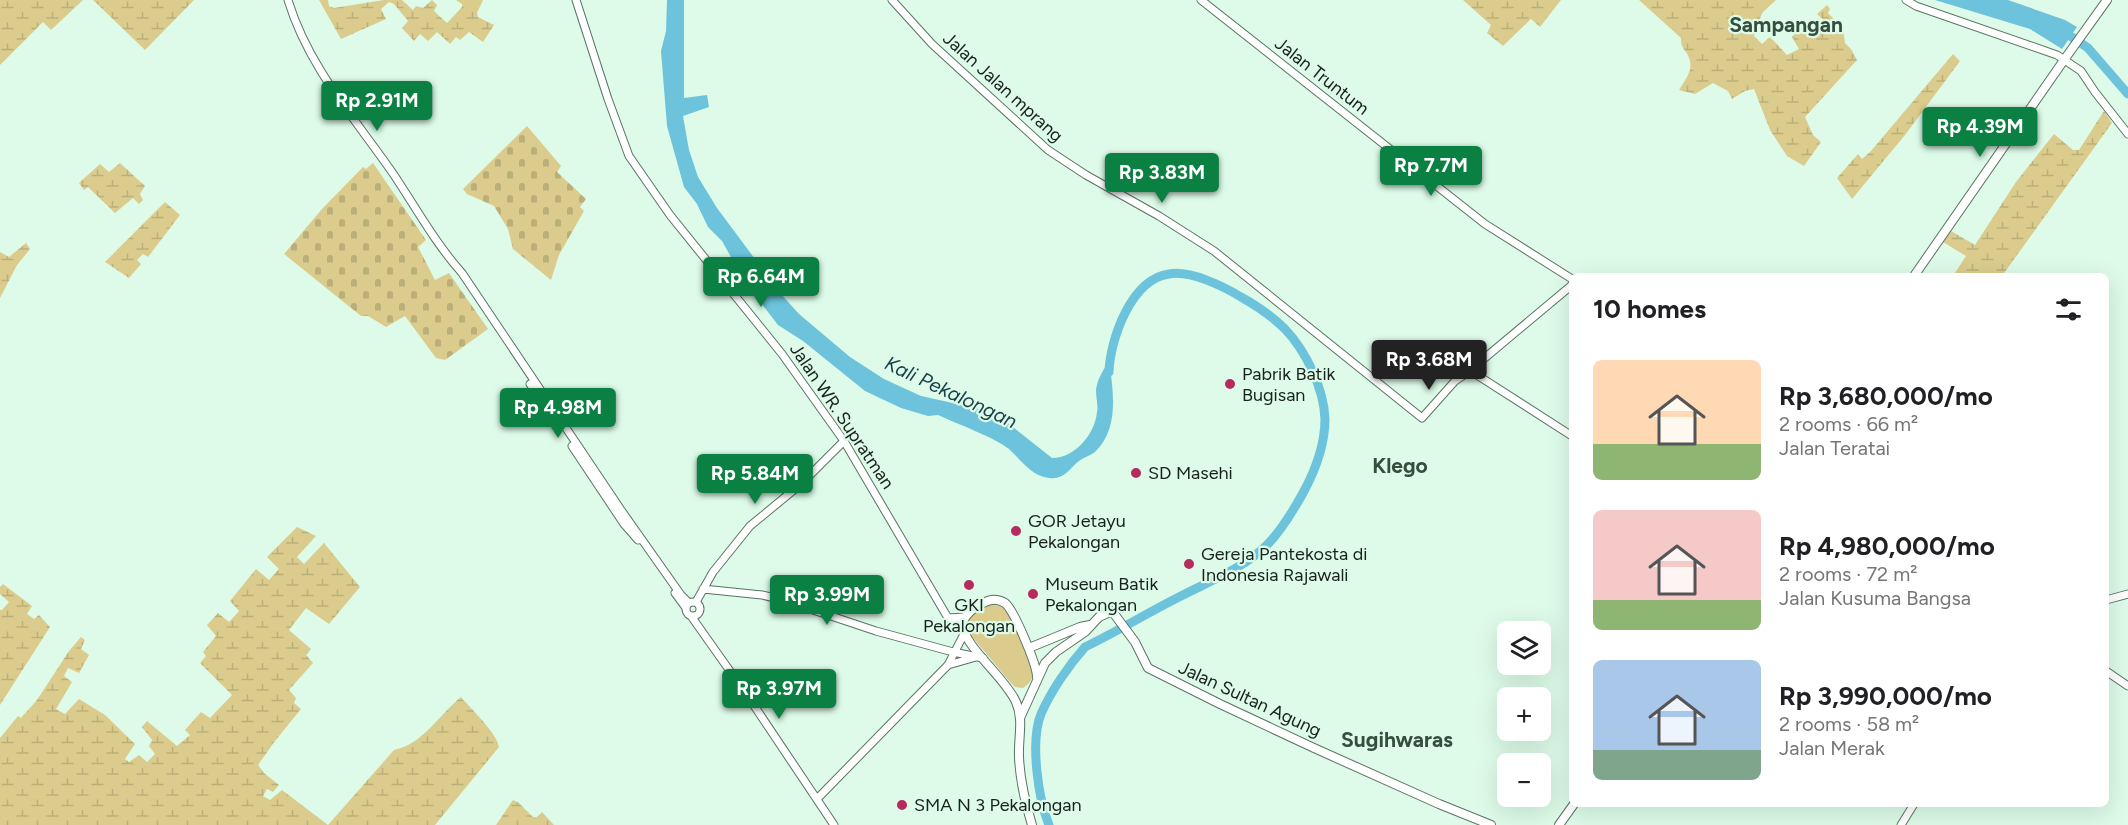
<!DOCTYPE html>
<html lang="en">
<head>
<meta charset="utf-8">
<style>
	body { margin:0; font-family:Figtree,sans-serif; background:#f6f6f6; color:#202124; height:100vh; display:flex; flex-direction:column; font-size:22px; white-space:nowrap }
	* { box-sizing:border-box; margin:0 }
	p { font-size:20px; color:#757577 }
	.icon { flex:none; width:33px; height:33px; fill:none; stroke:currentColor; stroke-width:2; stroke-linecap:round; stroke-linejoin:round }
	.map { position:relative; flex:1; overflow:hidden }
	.details { position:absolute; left:1569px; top:273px; width:540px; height:534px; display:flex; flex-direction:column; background:#fff; border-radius:9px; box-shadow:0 6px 24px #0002 }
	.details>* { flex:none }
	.buttons { position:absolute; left:1497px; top:621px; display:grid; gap:12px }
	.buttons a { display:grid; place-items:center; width:54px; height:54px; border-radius:9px; background:#fff; box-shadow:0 6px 24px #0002; font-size:30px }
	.price { position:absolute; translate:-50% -51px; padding:0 14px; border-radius:6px; background:#0b8043; color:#fff; font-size:20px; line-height:39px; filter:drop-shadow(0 2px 3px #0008) }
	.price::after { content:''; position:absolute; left:50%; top:36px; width:18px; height:14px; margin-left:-9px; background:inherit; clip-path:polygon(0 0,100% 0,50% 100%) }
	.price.on { background:#222; color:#fff }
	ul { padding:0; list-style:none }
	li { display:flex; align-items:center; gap:18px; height:150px; padding:0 24px }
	li span { display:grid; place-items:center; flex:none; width:168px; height:120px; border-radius:9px; color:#555 }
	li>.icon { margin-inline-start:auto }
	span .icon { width:72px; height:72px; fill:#fffc; stroke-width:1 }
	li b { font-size:26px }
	h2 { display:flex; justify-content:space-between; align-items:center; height:72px; padding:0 24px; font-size:26px }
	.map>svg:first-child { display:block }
	.green { fill:#dbcc8d }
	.wetland { fill:url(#wetland-marsh) }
	.cemetery { fill:url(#cemetery-stones) }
	.water { fill:#6dc3dc }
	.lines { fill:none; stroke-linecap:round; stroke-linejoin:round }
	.river { stroke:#6dc3dc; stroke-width:9 }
	.tertiary-casing { stroke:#597363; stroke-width:9 }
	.secondary-casing { stroke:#597363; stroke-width:10 }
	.primary-casing { stroke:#597363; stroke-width:10 }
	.tertiary { stroke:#fff; stroke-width:7 }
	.secondary { stroke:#fff; stroke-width:8 }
	.primary { stroke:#fff; stroke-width:8 }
	.poi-dot { fill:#b72a5e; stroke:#ddfbe8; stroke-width:2 }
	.labels { text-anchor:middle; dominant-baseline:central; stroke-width:4.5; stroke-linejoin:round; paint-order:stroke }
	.street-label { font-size:18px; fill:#18221c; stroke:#ddfbe8 }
	.poi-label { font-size:18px; fill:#18221c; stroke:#ddfbe8; text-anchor:start }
	.water-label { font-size:20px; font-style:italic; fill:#1a414d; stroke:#ddfbe8 }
	.quarter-label { font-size:21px; font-weight:bold; fill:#354e3f; stroke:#ddfbe8 }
</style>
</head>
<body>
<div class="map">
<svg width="2128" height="825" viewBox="0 0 2128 825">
	<defs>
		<pattern id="wetland-marsh" width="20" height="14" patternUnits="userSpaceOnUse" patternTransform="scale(1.5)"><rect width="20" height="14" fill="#dbcc8d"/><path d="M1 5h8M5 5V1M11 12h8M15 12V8" fill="none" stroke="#bbaf79"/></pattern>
		<pattern id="cemetery-stones" width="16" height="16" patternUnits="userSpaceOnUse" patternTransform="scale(1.5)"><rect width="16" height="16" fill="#dbcc8d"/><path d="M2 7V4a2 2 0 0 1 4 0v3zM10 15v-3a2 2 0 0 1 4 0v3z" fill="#bbaf79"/></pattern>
	</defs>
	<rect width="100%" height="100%" fill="#ddfbe8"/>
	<path class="green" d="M994,603L1001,604L1006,610L1034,666C1034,676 1032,682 1023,688L1015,687L1010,682L969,633L966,625C970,611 981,606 994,603Z"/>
	<path class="wetland" d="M0,0H83L51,30L43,22L0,65Z
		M93,0H194L145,50Z
		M319,0H328L329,6L334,8L384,0H402L413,10L416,6L423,8L432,0L437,5L434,11L447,23L462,7V4L456,0H483L477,13L478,17L494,25L483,42L469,32L460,40L456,37L450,44L437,32L428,41L420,34L414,41L402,28L408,21L394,4L389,2L381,9L386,19L341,39Z
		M1463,0H1561L1540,27L1531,19L1503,46L1487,33L1491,25Z
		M1639,0H1776L1762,13L1754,36L1762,44L1770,37L1787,55L1799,49L1792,37L1801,27L1812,31L1824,26L1825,21L1817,14L1827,5L1830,9L1828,13L1843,28L1845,43L1851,49L1857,60L1805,117L1813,135L1821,142L1804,166L1787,156L1770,130L1754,89L1745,91L1732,99L1728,91L1713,83L1695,94L1679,90C1687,77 1696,67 1686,52C1682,47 1681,45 1681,38Z
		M1953,54L1960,61L1905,135L1852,199L1837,178L1858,154L1862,159L1871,151Z
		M2104,111L2112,123L2002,276H1953L1966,256L1943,242L1951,231L1975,245L2016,182L2054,134L2073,150H2079Z
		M120,163L145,186L140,194L143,200L139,204L133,198L115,213L88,187L84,190L79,183L100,164L109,172Z
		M165,202L180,215L148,257L143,254L137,260L141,264L129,278L105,262Z
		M26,243L30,249L17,265L0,298V252L9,257Z
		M297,527L316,536L297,557L304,564L324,543L360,587L329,624L306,608L289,630L311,649L306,655L313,663L289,690L296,698L294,703L301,709L275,741L258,765L264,773L279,785L273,792L267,789L263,796L270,800L282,790L328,825L394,750C423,744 439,715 461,697C471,709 497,733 499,747L435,825H0V738L18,716L21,718L37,700L69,651L81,637L85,640L81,649L89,655L79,673L68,668L64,676L72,682L56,709L65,714L79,699L105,715L135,744L125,759L129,762L139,755L147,762L155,754L149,746L152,740L142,727L147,721L177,746L190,735L185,730L201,712L210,718L232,695L200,663L206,656L203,652L216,636L207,625L218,613L229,622L239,611L230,601L256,569L269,580L279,569L267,557Z
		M3,584L32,606L27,614L34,619L39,615L50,627L0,705V610H2L9,602L0,594V587Z
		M513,800L519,803L533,817H537L542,812L554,825H496Z"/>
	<path class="cemetery" d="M527,126L561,166L557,172L586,199L580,207L584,211L559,255L551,280L513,249L508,229L494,206L467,194L463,189Z
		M373,163L426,240L418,247L435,280L449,273L488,329L445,360L436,358L405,316L386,327L368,316H361L284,254L322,209L363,167L366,169Z"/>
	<path class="water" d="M667,0H684V98L707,95L709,107L683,116L689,150L698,177L717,208L781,294L799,314L850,357L884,379L921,396L980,409L1004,420L1052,458C1075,458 1095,434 1097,412C1099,404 1094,393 1097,385C1099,376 1105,368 1109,360C1113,390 1120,428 1095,452C1090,456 1084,457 1079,461C1069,469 1064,480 1049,478C1031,476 1021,460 1009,449C996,438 955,423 938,415L928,416L901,408L865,391L803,341L778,325L745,282L722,241L708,227L697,204L684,187L667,126L661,51L666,31Z
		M1935,0H2008L2065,20L2077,27L2062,49L2030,29Z"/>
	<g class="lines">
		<path class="river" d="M2063,31L2088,48L2128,94
			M1049,825C1038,798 1030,741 1041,714C1051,691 1069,665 1085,647C1118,631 1149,612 1181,596C1210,581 1244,568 1267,545C1282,530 1293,511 1303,493C1315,471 1325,444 1325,419C1324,389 1306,351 1285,329C1272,316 1257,306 1241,297C1223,286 1190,270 1169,274C1131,279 1110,340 1109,372"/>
		<defs>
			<path id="tertiary" d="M288,0C308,66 353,116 392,172C415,206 435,243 462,273L621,510L681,595L689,603
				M576,0L608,99L629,156L670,215L782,354L844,441L948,618L953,625L964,632
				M892,0L932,44L1048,150L1086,175L1159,216L1214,251L1422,418L1455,381L1468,372L1572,285
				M1201,0L1485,224L1572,279
				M1906,0L1916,6L2057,55L2081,71L2095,92L2128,134
				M1468,372L1477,375L1572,436
				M530,384L548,409
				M572,446L624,524L638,540
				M703,589L762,595L783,600L876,631L953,652L983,658
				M675,593L686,608
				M2106,600L2128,594
				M686 609a7 7 0 1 1 14 0a7 7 0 1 1-14 0Z
				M696,602L713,572L750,526L801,484L844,441
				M691,616L749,698L834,825
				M948,618L965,617
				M948,665L976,657
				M2106,671L2128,686
				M817,799L948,665L964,634
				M1901,825L1914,804"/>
			<path id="secondary" d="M1914,276L2064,60L2107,0
				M1559,825L1574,804"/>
			<path id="primary" d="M1029,648L1080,627L1090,625
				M1020,718L1045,663L1056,652L1085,632L1099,617L1112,611L1135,642L1148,668L1220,704L1314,748L1439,804L1491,825
				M1032,825C1025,802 1020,781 1019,757C1018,738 1024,720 1016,702C1005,677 963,646 962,623C967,613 973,608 983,603C990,599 997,598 1005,603C1014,610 1037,665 1037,677"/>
		</defs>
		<use href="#tertiary" class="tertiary-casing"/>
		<use href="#secondary" class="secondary-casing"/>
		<use href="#primary" class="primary-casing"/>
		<use href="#tertiary" class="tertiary"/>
		<use href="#secondary" class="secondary"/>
		<use href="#primary" class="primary"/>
	</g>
	<g class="poi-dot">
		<circle cx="1230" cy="384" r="6"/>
		<circle cx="1136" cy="473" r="6"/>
		<circle cx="1016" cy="531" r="6"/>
		<circle cx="1189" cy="564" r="6"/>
		<circle cx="969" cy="585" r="6"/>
		<circle cx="1033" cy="594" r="6"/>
		<circle cx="902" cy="805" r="6"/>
	</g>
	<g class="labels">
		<g class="street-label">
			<text transform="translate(1322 76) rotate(38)">Jalan Truntum</text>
			<text transform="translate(1003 87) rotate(42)">Jalan Jalan mprang</text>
			<text transform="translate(842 416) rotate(56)">Jalan WR. Supratman</text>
			<text transform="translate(1250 699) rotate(25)">Jalan Sultan Agung</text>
		</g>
		<g class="poi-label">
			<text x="1242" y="374">Pabrik Batik<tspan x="1242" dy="21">Bugisan</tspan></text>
			<text x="1148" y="473">SD Masehi</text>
			<text x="1028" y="521">GOR Jetayu<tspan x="1028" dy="21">Pekalongan</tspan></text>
			<text x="1201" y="554">Gereja Pantekosta di<tspan x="1201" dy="21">Indonesia Rajawali</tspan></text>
			<text x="1045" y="584">Museum Batik<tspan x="1045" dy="21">Pekalongan</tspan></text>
			<text x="969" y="605" text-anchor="middle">GKI<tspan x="969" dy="21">Pekalongan</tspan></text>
			<text x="914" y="805">SMA N 3 Pekalongan</text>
		</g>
		<g class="water-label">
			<text transform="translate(951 392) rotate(25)">Kali Pekalongan</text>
		</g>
		<g class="quarter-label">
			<text x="1786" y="24">Sampangan</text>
			<text x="1400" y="465">Klego</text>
			<text x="1397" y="739">Sugihwaras</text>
		</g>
	</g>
</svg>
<div class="buttons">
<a><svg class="icon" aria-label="layers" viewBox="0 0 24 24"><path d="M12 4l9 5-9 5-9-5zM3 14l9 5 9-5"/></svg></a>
<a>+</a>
<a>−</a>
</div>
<b class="price" style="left:377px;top:132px">Rp 2.91M</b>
<b class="price" style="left:1980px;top:158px">Rp 4.39M</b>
<b class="price" style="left:1431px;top:197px">Rp 7.7M</b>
<b class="price" style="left:1162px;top:204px">Rp 3.83M</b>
<b class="price" style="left:761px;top:308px">Rp 6.64M</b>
<b class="price on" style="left:1429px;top:391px">Rp 3.68M</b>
<b class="price" style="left:558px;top:439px">Rp 4.98M</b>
<b class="price" style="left:755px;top:505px">Rp 5.84M</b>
<b class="price" style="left:827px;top:626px">Rp 3.99M</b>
<b class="price" style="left:779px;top:720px">Rp 3.97M</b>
<section class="details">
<h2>10 homes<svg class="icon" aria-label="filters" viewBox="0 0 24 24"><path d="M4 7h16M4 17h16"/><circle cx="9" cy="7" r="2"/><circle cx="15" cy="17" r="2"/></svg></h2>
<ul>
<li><span style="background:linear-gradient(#ffd9b3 70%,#8fb573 0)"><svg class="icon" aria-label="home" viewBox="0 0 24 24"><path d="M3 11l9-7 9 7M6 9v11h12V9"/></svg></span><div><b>Rp 3,680,000/mo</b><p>2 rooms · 66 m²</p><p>Jalan Teratai</p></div></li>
<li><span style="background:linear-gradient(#f6c9c9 75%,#8fb573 0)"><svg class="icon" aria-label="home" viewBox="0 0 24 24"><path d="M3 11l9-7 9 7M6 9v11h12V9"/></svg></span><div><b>Rp 4,980,000/mo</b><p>2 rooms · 72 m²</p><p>Jalan Kusuma Bangsa</p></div></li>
<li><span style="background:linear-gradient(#a9c7e8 75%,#7fa58c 0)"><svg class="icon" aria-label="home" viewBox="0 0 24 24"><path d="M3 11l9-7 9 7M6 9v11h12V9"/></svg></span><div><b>Rp 3,990,000/mo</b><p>2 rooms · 58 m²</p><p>Jalan Merak</p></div></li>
</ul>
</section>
</div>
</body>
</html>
